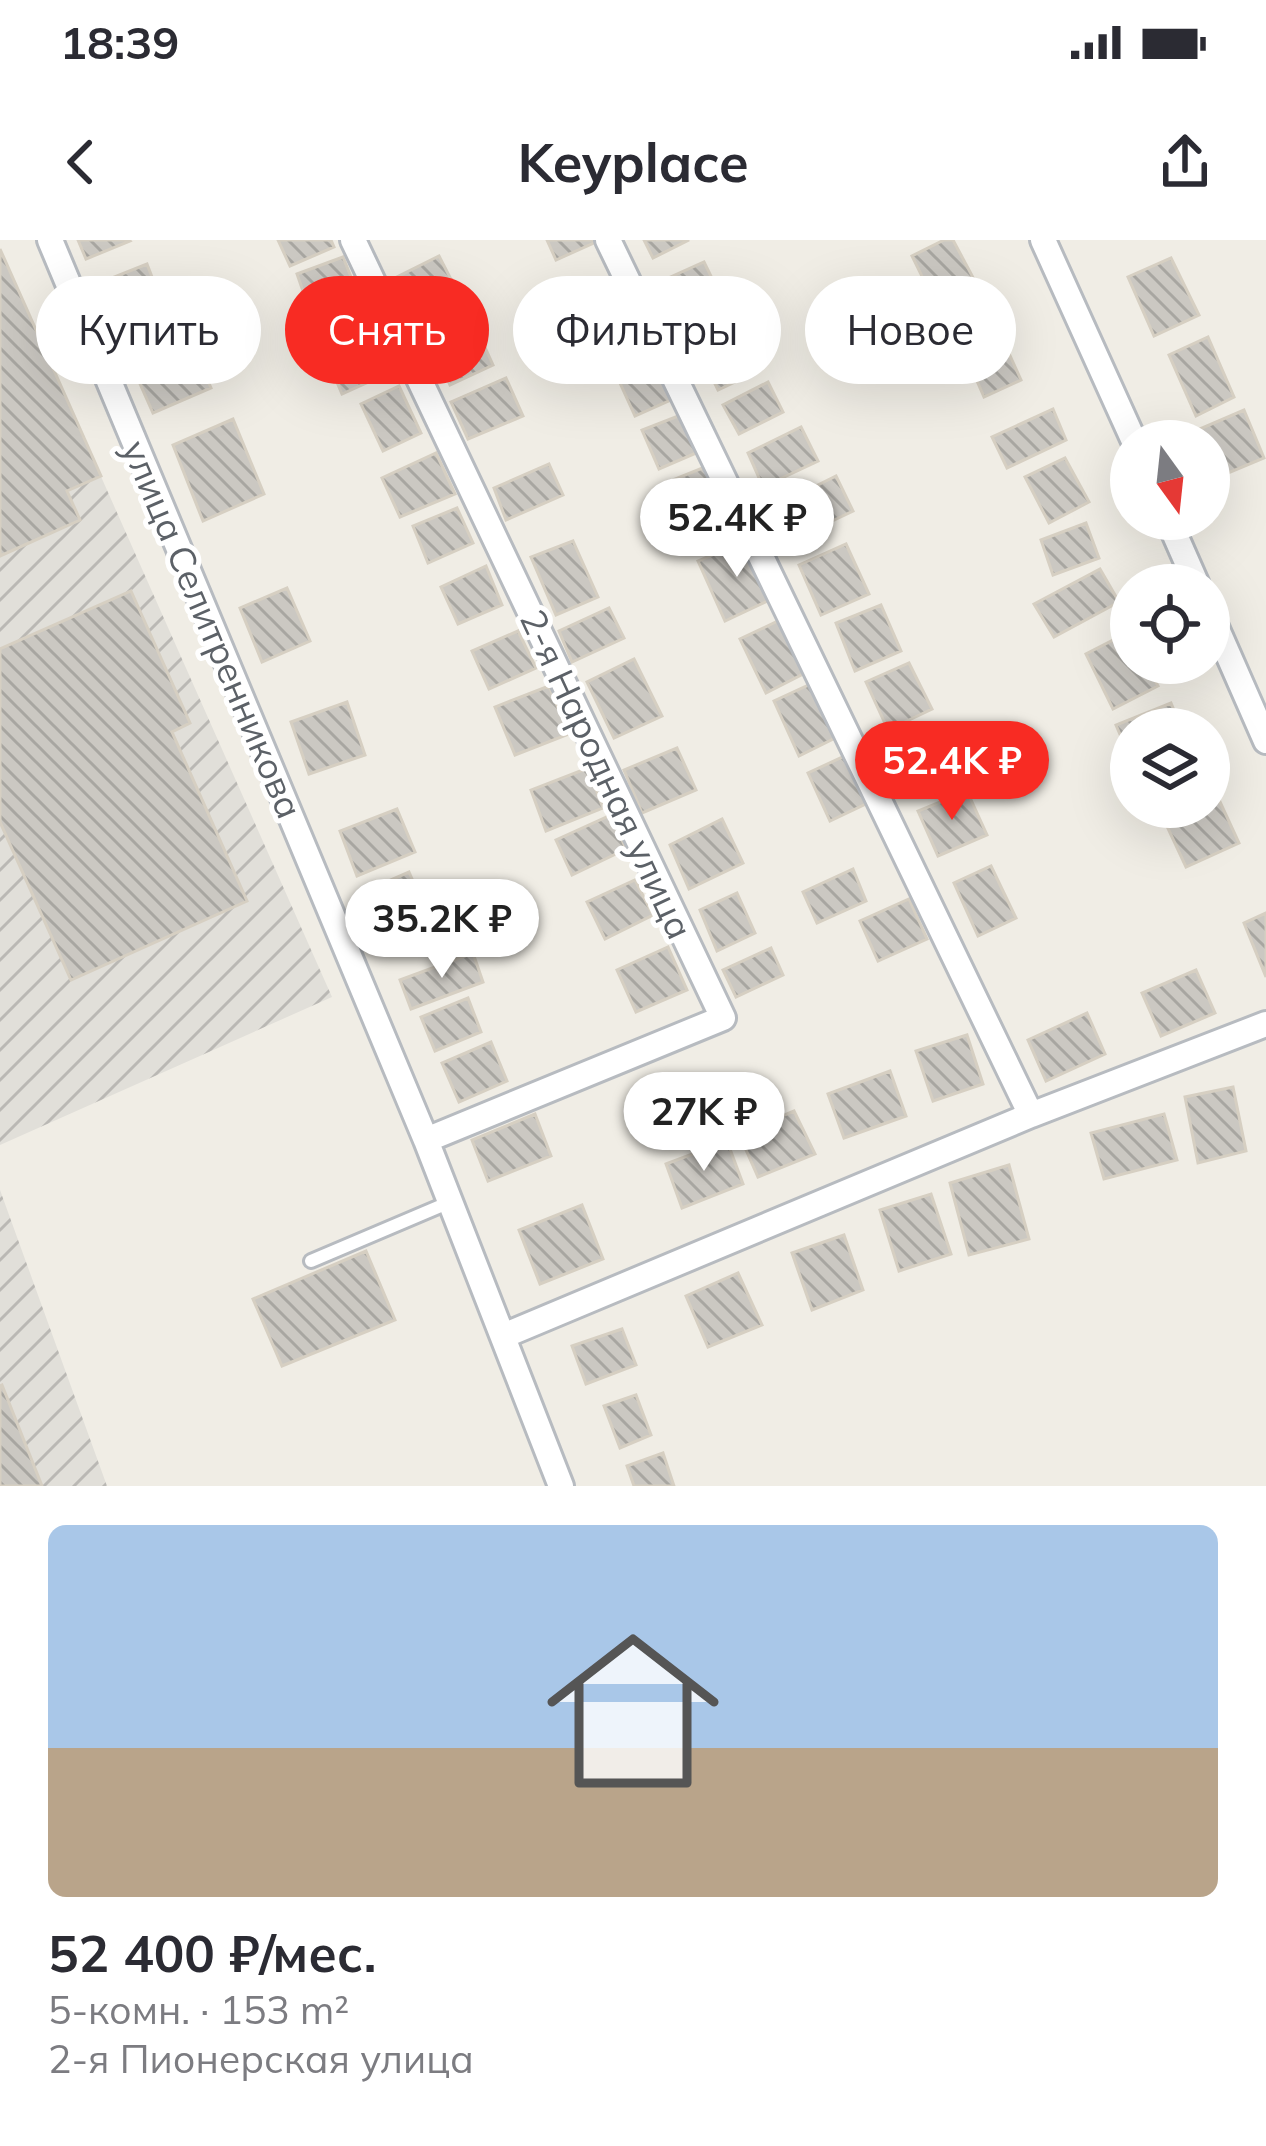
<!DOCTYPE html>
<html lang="ru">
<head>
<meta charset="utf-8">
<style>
	body { margin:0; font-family:Mulish,sans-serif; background:#f2f2f3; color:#2b2b33; height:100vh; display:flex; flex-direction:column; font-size:45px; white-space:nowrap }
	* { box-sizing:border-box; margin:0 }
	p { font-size:39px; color:#7c7c81 }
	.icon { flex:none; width:66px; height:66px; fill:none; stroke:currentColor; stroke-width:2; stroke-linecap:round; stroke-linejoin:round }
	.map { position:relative; height:1246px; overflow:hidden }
	.details { display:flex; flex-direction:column; background:#fff; flex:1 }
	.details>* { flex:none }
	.banner { position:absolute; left:36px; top:36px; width:1194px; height:108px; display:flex; gap:24px }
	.needle { width:78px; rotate:165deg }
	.buttons { position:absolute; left:1110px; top:180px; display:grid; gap:24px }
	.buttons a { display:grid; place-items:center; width:120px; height:120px; border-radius:50%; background:#fff; box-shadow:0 12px 48px #0002; font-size:60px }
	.price { position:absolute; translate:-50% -102px; padding:0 27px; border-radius:42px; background:#fff; color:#222; font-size:39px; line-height:78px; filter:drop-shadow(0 3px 6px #0008) }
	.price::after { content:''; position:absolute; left:50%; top:72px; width:36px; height:27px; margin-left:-18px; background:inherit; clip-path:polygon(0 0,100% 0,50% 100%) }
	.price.selected { background:#f82b23; color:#fff }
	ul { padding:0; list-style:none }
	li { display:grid; align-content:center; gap:24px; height:636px; padding:0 48px }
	li span { display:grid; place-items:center; height:372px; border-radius:18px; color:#555 }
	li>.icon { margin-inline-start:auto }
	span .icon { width:216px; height:216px; fill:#fffc; stroke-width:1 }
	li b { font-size:51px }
	.pill { padding:0 42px; border-radius:54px; background:#fff; box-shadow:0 12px 48px #0002; font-size:42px; line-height:108px }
	.pill.selected { background:#f82b23; color:#fff }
	.status { display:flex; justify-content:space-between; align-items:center; height:84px; padding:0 60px; background:#fff; direction:ltr }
	.status svg { height:33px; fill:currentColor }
	header { display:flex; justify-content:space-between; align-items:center; height:156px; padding:0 48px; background:#fff; font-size:54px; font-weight:700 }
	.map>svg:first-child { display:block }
	.industrial { fill:url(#industrial-furrows) }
	.building { fill:url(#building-back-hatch); stroke:#d6cfc2; stroke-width:3 }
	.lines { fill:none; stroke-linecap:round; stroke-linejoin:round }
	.service-casing { stroke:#b7bbc0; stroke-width:18 }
	.minor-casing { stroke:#b7bbc0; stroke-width:30 }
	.service { stroke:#fff; stroke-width:12 }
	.minor { stroke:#fff; stroke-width:24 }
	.labels { text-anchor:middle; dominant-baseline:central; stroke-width:10; stroke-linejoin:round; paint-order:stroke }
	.street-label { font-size:36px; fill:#5c6167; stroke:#fff }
</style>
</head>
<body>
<div class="status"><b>18:39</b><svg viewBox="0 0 49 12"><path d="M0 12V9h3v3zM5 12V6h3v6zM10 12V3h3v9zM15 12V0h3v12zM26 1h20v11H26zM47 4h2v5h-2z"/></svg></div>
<header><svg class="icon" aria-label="back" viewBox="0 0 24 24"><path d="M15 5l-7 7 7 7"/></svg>Keyplace<svg class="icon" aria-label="share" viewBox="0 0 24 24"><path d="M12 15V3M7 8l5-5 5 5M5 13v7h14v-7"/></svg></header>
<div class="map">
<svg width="1266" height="1246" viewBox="0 0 1266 1246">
	<defs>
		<pattern id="industrial-furrows" width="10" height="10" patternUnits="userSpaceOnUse" patternTransform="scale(3)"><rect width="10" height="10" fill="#e1dfd9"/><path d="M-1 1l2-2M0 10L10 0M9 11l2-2" fill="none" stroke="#bab8b4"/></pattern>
		<pattern id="building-back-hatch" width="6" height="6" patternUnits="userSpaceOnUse" patternTransform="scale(3)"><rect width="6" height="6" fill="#cbc8c2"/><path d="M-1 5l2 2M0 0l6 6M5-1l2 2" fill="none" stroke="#a8a6a1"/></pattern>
	</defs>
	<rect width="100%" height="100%" fill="#f0ede5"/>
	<path class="industrial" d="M0,9L332,757L0,905Z
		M0,950L107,1246H0Z"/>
	<path class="building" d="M78,0H129L130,1L86,19Z
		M278,0H331L334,7L290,26Z
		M547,0H595L596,2L556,20Z
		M644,0H689L653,18Z
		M944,0H953L977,45L936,65L912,16Z
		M0,9L101,236L67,251L80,280L0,316Z
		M439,16L458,53L415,73L397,37Z
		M343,17L359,57L312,77L297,34Z
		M1171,18L1199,75L1154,96L1128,37Z
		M704,22L728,71L689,91L664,40Z
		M147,24L167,76L119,94L99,43Z
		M613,36L638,89L607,102L582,51Z
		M468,70L493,125L450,145L425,90Z
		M990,71L1021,140L984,157L954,88Z
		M376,87L395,130L342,154L323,109Z
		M734,88L756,132L718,150L696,105Z
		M1208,97L1234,157L1196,176L1169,115Z
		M191,102L211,148L153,173L133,128Z
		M647,105L673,159L635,176L610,121Z
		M506,138L523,176L468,199L451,162Z
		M768,142L783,172L739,194L723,165Z
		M399,146L421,193L383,211L361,164Z
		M1053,169L1066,200L1007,228L992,197Z
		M1244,170L1264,218L1209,241V201H1191L1188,194Z
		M686,173L701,211L659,229L642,190Z
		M233,179L264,254L203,281L173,205Z
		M801,187L818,221L763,247L748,213Z
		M436,213L455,254L400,277L382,238Z
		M1065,218L1089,262L1049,283L1025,237Z
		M715,223L740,286L691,307L665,243Z
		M549,224L563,255L506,280L494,248Z
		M836,236L853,271L792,300L776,266Z
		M457,268L473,303L428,323L413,286Z
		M1086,283L1099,318L1053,335L1041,300Z
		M749,299L776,357L725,381L698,321Z
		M573,301L598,357L556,375L531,317Z
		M846,304L869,354L821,375L799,325Z
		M486,326L502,365L458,384L441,347Z
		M1100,329L1119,362L1054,397L1034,364Z
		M287,348L310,401L262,422L240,368Z
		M131,351L190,483L172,492L247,661L71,740L0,582V409Z
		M881,365L901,411L855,431L836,383Z
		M609,368L624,398L572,422L559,391Z
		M780,380L805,433L766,453L740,399Z
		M518,391L536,428L489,449L472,411Z
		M1129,392L1131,423H1145L1158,446L1113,469L1086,414Z
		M634,419L662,476L614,498L587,442Z
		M909,423L932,469L888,490L866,442Z
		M813,443L839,496L799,516L774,461Z
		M549,446L569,494L515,515L495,467Z
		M347,462L365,515L309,534L291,482Z
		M1171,463L1182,489H1131V520L1116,485Z
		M940,485L959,530L914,550L894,504Z
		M677,508L696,550L642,573L624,530Z
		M851,513L872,561L830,581L808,533Z
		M588,528L603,568L546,591L531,550Z
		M1209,538L1239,603L1186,627L1158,567H1209Z
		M967,551L987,595L938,616L918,571Z
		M397,569L415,612L357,636L340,591Z
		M611,575L626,609L572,635L556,600Z
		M722,579L743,623L689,649L670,605Z
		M991,626L1016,678L978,696L954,643Z
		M853,629L866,661L817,683L803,652Z
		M409,632L436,694L390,714L363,652Z
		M635,640L653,675L605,699L587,662Z
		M737,653L755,693L717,711L700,670Z
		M909,659L927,699L878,721L860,681Z
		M1266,673V737L1244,683Z
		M668,707L687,750L636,772L617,730Z
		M771,708L783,735L736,757L723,730Z
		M473,713L483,742L411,769L400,740Z
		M1196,730L1215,773L1161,796L1142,753Z
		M468,758L481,792L435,811L421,777Z
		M1087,773L1105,814L1046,841L1028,800Z
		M967,795L983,844L933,861L916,811Z
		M491,802L507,841L459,862L442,823Z
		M890,831L906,876L844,898L828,854Z
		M1233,847L1246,911L1198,923L1185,857Z
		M794,871L815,914L758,937L739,894Z
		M535,874L551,916L488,941L472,900Z
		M1164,874L1177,920L1104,939L1091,893Z
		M727,901L743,944L682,968L666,924Z
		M1009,925L1029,999L969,1015L950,943Z
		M931,954L951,1014L899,1031L880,970Z
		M582,965L603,1019L540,1044L519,990Z
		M844,995L863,1050L812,1070L792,1013Z
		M366,1011L395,1080L282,1126L253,1059Z
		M738,1033L762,1085L708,1107L686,1056Z
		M622,1089L636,1125L586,1144L572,1106Z
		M2,1145L42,1246H0V1146Z
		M636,1155L651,1195L620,1208L604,1166Z
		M663,1213L674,1246H634L627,1226Z"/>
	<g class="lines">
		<defs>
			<path id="service" d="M311,1021L450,962"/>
			<path id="minor" d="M50,0L426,900L561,1246
				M353,0L723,778L426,900
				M608,0L1031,875
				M1043,0L1134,201
				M1168,279L1197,345
				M1209,371L1266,501
				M503,1096L1031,875L1266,784"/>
		</defs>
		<use href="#service" class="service-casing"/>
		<use href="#minor" class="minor-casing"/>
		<use href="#service" class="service"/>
		<use href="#minor" class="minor"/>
	</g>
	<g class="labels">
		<g class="street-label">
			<text transform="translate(213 389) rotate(67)">улица Селитренникова</text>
			<text transform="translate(607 534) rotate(65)">2-я Народная улица</text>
		</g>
	</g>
</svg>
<div class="buttons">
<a><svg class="needle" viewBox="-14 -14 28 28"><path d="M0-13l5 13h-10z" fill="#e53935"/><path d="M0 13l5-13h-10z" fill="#7c7c81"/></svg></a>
<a><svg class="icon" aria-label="locate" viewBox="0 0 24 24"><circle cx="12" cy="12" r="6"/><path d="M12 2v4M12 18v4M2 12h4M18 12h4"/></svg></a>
<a><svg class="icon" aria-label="layers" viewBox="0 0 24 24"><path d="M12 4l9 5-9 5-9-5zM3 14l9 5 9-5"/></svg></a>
</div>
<b class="price" style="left:737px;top:340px">52.4K ₽</b>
<b class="price selected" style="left:952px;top:583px">52.4K ₽</b>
<b class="price" style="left:442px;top:741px">35.2K ₽</b>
<b class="price" style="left:704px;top:934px">27K ₽</b>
<div class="banner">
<a class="pill">Купить</a>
<a class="pill selected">Снять</a>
<a class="pill">Фильтры</a>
<a class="pill">Новое</a>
</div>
</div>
<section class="details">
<ul>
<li><span style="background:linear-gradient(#a9c7e8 60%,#b9a48a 0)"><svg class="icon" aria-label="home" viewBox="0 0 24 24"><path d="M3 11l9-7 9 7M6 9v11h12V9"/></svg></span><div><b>52 400 ₽/мес.</b><p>5-комн. · 153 m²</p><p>2-я Пионерская улица</p></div></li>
</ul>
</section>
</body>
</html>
